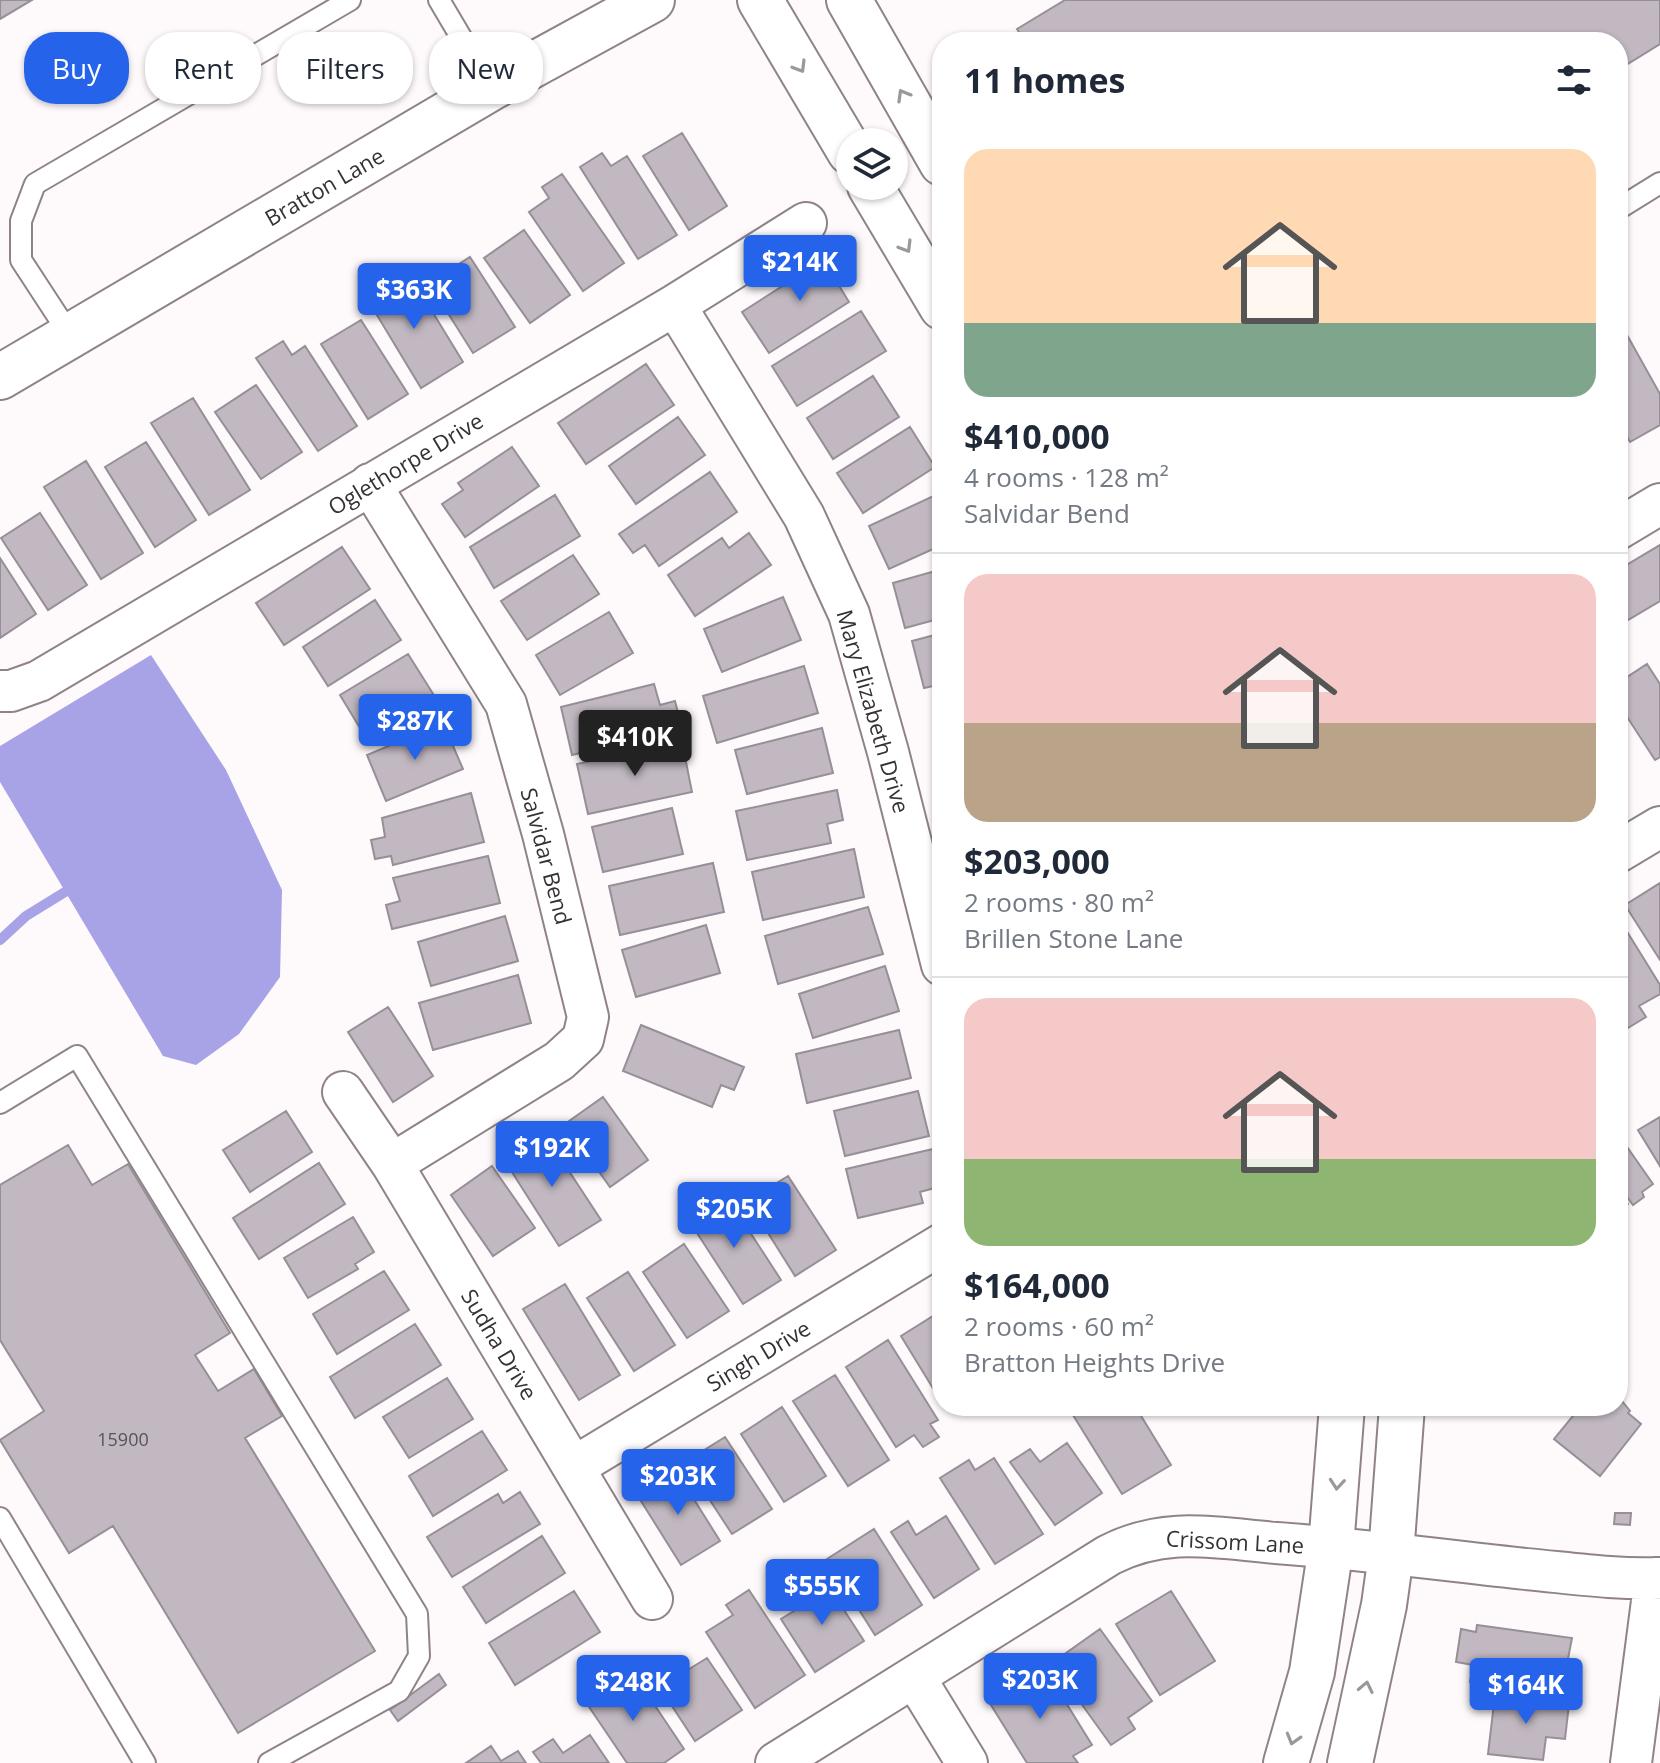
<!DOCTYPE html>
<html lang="en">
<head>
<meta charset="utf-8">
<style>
	body { margin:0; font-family:"Open Sans",sans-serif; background:#f2f2f3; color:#1f2937; height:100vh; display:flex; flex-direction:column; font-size:30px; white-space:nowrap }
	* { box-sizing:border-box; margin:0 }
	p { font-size:26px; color:#747a83 }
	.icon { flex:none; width:44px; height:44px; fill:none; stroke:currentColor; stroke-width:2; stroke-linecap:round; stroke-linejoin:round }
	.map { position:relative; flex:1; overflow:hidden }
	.side { position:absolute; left:932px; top:32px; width:696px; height:1384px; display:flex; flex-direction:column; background:#fff; border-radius:32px; box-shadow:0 2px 6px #0004 }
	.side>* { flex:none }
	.top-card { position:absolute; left:24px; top:32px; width:760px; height:72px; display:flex; gap:16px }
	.tools { position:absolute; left:836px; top:128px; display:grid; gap:16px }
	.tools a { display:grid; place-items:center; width:72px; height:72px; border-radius:50%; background:#fff; box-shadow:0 2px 6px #0004; font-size:40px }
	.price { position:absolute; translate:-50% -68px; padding:0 18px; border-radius:8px; background:#2563eb; color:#fff; font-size:26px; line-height:52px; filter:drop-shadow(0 2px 4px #0008) }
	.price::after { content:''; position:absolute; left:50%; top:48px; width:24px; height:18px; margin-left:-12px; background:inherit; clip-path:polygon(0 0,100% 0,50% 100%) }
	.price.on { background:#222; color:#fff }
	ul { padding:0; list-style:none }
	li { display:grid; align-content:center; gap:16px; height:424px; padding:0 32px }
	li+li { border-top:2px solid #e0e1e3 }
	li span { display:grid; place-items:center; height:248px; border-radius:24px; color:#555 }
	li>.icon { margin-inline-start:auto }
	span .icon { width:144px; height:144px; fill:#fffc; stroke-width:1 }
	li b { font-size:34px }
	h2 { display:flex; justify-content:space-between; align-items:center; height:96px; padding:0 32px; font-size:34px }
	.chip { padding:0 28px; border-radius:32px; background:#fff; box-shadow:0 2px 6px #0004; font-size:28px; line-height:72px }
	.chip.on { background:#2563eb; color:#fff }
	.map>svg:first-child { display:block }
	.water { fill:#a8a2e7 }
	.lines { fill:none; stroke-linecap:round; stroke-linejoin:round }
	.stream { stroke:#a8a2e7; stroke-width:10 }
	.building { fill:#c1b8c2; stroke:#968f98; stroke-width:2 }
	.service-casing { stroke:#908387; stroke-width:24 }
	.minor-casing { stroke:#908387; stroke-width:44 }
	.tertiary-casing { stroke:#908387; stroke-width:48 }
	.service { stroke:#fff; stroke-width:20 }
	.minor { stroke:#fff; stroke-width:40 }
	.tertiary { stroke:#fff; stroke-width:44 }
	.oneway { stroke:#9a9899 }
	.labels { text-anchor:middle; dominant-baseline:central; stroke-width:6; stroke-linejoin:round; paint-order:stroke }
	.number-label { font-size:18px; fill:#595357 }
	.street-label { font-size:22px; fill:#363133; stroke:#fff }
</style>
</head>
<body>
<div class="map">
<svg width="1660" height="1763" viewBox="0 0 1660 1763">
	<rect width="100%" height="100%" fill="#fef9fa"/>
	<path class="water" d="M151,655L226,770L282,890L280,977L239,1034L196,1065L163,1056L0,782V746Z"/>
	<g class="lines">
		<path class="stream" d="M0,940L26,916L65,892"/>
	</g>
	<path class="building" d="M0,0H32L0,19Z
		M1065,0H1660V44L1618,70V42H1025L1017,29Z
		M682,133L727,206L689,230L643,156Z
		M602,153L611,166L627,156L677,235L638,259L580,167Z
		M562,174L624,263L583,291L529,212L549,198L542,187Z
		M524,230L570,295L530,323L484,258Z
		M837,251L852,275L838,284L849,302L769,353L742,312Z
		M470,257L515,327L473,353L429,283Z
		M387,279L394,291L413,280L463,362L421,388L363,292Z
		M861,311L886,351L797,406L772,366Z
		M361,320L408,394L368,419L321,344Z
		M1622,326L1660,394V425L1630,442L1618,421V328Z
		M283,341L292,355L305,346L357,426L318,451L256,358Z
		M646,364L674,405L586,464L558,423Z
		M873,376L899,417L833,459L807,418Z
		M256,385L302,452L261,479L215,412Z
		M193,398L250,490L209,515L151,423Z
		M678,417L705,455L636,504L609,466Z
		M910,427L935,467L863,513L837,473Z
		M146,442L196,520L155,547L105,467Z
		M512,447L539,486L465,537L442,504L463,490L458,483Z
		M86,461L143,553L101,579L44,487Z
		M710,472L737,512L659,566L645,545L633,553L619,534Z
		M942,492V545L889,569L869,526Z
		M555,495L580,536L494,588L470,547Z
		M40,513L87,585L48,610L1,538Z
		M749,533L771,565L695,616L668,575L722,538L729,548Z
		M1660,545V601L1618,626V570Z
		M342,547L370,589L284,645L256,603Z
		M573,555L599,594L527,640L501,601Z
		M0,558L36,614L0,638Z
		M942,569V618L905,628L893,583Z
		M783,597L801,640L722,672L704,629Z
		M375,600L401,640L328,686L303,647Z
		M609,612L633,653L560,695L536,655Z
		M942,633V684L924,688L912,641Z
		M408,654L435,697L366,738L340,695Z
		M1647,664L1660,684V757L1655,760L1618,703V683Z
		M804,666L818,713L717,743L703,696Z
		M654,684L660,705L675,701L682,728L572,755L561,707Z
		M443,723L463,769L386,801L367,755Z
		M822,728L833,773L747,794L735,750Z
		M682,742L692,792L588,814L577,764Z
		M837,790L843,820L827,824L831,843L747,860L736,811Z
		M471,793L484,842L393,865L391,856L375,859L371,840L385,837L382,818Z
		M672,808L683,854L603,872L592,827Z
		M854,849L864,897L763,920L752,872Z
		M488,856L500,903L392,929L386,905L400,901L393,878Z
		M713,863L724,912L620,935L609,886Z
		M1660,883V960L1625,905Z
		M868,907L883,954L778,984L765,936Z
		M505,916L518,961L431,986L418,942Z
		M1618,917L1660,985V994L1639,1006L1646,1017L1628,1028L1618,1013Z
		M706,925L720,973L636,997L622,950Z
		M885,966L899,1011L813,1038L799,994Z
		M518,975L531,1023L433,1050L419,1003Z
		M388,1007L433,1076L393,1102L348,1032Z
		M641,1025L744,1067L734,1090L721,1085L712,1107L623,1071Z
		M899,1030L911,1078L807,1103L796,1054Z
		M918,1091L929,1136L845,1156L834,1111Z
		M603,1097L648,1160L610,1187L565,1124Z
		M286,1111L312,1152L250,1192L223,1150Z
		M1660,1117V1166L1638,1130Z
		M544,1133L601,1220L559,1246L503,1158Z
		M1618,1134L1653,1184L1642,1192L1644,1197L1633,1205L1627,1197L1625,1199L1628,1204L1618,1211Z
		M68,1145L92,1185L128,1164L230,1333L195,1355L218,1391L254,1369L282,1416L245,1438L375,1651L238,1733L113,1526L69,1553L0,1440L44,1411L0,1340V1185Z
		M933,1149L942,1186L920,1192L923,1203L858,1218L846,1169Z
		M319,1163L345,1204L259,1259L233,1218Z
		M492,1166L535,1228L493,1256L451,1195Z
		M788,1176L836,1250L795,1276L748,1201Z
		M726,1195L781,1280L743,1304L688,1219Z
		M353,1217L374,1252L355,1264L358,1269L308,1298L284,1258Z
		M684,1244L729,1311L687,1338L643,1272Z
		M384,1271L409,1310L337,1354L313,1314Z
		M628,1272L675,1345L634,1371L587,1298Z
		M565,1284L620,1375L579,1400L523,1309Z
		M941,1311L942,1313V1403L901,1336Z
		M415,1324L441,1365L355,1418L330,1377Z
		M888,1340L938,1420L930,1424L939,1437L923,1447L914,1435L896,1447L846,1367Z
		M835,1375L889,1460L848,1486L793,1401Z
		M447,1378L473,1419L409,1458L383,1417Z
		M1618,1396L1630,1411L1628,1413L1641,1424L1600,1476L1554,1439L1581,1406H1618Z
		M1088,1406H1135L1171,1465L1122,1494L1073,1415Z
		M782,1407L826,1476L784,1502L741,1434Z
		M482,1431L507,1470L433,1516L409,1476Z
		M725,1437L772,1509L732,1534L685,1462Z
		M1067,1443L1102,1493L1055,1525L1010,1462L1030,1449L1040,1462Z
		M994,1458L1043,1534L995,1564L940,1478L969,1460L975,1470Z
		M675,1469L720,1541L681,1565L636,1493Z
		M520,1492L540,1524L452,1577L427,1537L498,1494L503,1503Z
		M1615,1513H1631L1630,1525L1614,1524Z
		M946,1516L979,1569L934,1598L891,1532L908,1521L916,1535Z
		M874,1529L922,1605L875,1635L827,1559Z
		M542,1536L565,1573L486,1623L463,1587Z
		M822,1576L864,1641L815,1672L781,1619L813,1599L805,1587Z
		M749,1590L805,1675L755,1708L706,1632L733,1615L726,1605Z
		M574,1591L600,1632L515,1685L489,1643Z
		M1171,1591L1215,1661L1160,1695L1116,1624Z
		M1477,1625L1572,1638L1561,1695L1470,1682L1473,1665L1456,1662L1461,1629L1476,1632Z
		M1100,1629L1152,1701L1128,1718L1135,1729L1111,1745L1052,1663Z
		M707,1658L742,1710L695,1741L651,1674L669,1663L678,1676Z
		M1047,1672L1092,1745L1073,1756L1078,1763H1027L986,1697L1017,1678L1023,1687Z
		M439,1674L446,1685L398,1721L390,1710Z
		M609,1676L619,1691L637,1679L684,1749L664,1763H627L581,1695Z
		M1495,1695L1569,1704L1565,1739L1546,1737L1543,1760L1488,1754Z
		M590,1735L609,1763H541L533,1752L553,1739L563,1753Z
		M491,1746L501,1761L518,1751L526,1763H466Z"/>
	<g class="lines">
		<defs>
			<path id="service" d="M439,0L491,88
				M1618,209L1660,183
				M70,335L21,260V221L35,184L350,0
				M0,1103L77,1056L417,1614L419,1656L399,1691L269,1763
				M0,1518L145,1763"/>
			<path id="minor" d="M675,305L804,516L849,614L888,752L942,965
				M370,484L506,704L543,834L588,1017L583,1039L559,1061L392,1164
				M1618,529L1660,504
				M0,691H11L39,681L675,305L806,223
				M1618,852L1660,827
				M343,1092L392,1164L652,1599
				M574,1467L942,1244
				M915,1678L967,1763
				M776,1763L1109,1555C1166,1526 1215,1538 1276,1543C1360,1549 1443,1560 1526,1569C1570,1573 1616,1580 1660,1578
				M1631,1763L1655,1578"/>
			<path id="tertiary" d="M760,0L850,152
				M849,0L942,163
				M870,186L942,307
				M0,377L491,88L652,0
				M1286,1763L1312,1672L1331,1547L1342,1406
				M1350,1763L1384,1605L1391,1555L1402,1406"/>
		</defs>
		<use href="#service" class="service-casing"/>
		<use href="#minor" class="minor-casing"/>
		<use href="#tertiary" class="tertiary-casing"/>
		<use href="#service" class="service"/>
		<use href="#minor" class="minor"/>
		<use href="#tertiary" class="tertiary"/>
	</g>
	<defs><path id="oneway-chevron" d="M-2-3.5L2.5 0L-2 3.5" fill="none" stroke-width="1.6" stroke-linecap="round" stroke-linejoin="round" transform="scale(2)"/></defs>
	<g class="oneway">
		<use href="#oneway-chevron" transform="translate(800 67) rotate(59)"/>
		<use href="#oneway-chevron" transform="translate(903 95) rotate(-120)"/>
		<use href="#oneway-chevron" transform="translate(906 247) rotate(59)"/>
		<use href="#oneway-chevron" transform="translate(1337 1484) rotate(95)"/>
		<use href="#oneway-chevron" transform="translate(1366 1687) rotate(-78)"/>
		<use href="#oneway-chevron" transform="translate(1293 1739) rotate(106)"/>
	</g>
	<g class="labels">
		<g class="number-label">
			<text x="123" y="1439">15900</text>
		</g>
		<g class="street-label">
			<text transform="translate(324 186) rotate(-30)">Bratton Lane</text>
			<text transform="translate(405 463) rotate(-31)">Oglethorpe Drive</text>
			<text transform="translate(874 711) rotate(74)">Mary Elizabeth Drive</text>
			<text transform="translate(547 856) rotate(75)">Salvidar Bend</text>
			<text transform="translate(500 1344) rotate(59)">Sudha Drive</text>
			<text transform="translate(758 1355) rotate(-31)">Singh Drive</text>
			<text transform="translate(1235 1541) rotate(3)">Crissom Lane</text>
		</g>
	</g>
</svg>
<div class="tools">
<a><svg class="icon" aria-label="layers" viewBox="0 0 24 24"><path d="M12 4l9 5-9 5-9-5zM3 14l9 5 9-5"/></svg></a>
</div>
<b class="price" style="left:800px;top:303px">$214K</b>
<b class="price" style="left:414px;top:331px">$363K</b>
<b class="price" style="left:415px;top:762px">$287K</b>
<b class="price on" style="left:635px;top:778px">$410K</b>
<b class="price" style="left:552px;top:1189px">$192K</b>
<b class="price" style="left:734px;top:1250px">$205K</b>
<b class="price" style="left:678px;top:1517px">$203K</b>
<b class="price" style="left:822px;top:1627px">$555K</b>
<b class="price" style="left:1040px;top:1721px">$203K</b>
<b class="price" style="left:633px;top:1723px">$248K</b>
<b class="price" style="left:1526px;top:1726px">$164K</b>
<div class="top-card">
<a class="chip on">Buy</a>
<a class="chip">Rent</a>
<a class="chip">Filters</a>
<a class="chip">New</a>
</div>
<section class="side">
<h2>11 homes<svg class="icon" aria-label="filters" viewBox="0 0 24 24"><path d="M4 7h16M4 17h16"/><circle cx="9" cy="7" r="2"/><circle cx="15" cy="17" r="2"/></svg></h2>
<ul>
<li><span style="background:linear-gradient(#ffd9b3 70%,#7fa58c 0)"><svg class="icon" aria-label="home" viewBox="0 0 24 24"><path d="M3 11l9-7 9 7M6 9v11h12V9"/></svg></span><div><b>$410,000</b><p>4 rooms · 128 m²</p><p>Salvidar Bend</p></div></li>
<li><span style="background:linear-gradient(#f6c9c9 60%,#b9a48a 0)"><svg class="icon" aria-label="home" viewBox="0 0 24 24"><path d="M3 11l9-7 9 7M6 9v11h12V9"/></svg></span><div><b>$203,000</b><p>2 rooms · 80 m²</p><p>Brillen Stone Lane</p></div></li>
<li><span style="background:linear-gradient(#f6c9c9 65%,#8fb573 0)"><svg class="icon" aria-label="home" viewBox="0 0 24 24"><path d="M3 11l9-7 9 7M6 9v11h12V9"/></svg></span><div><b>$164,000</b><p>2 rooms · 60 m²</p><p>Bratton Heights Drive</p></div></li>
</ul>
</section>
</div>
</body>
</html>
